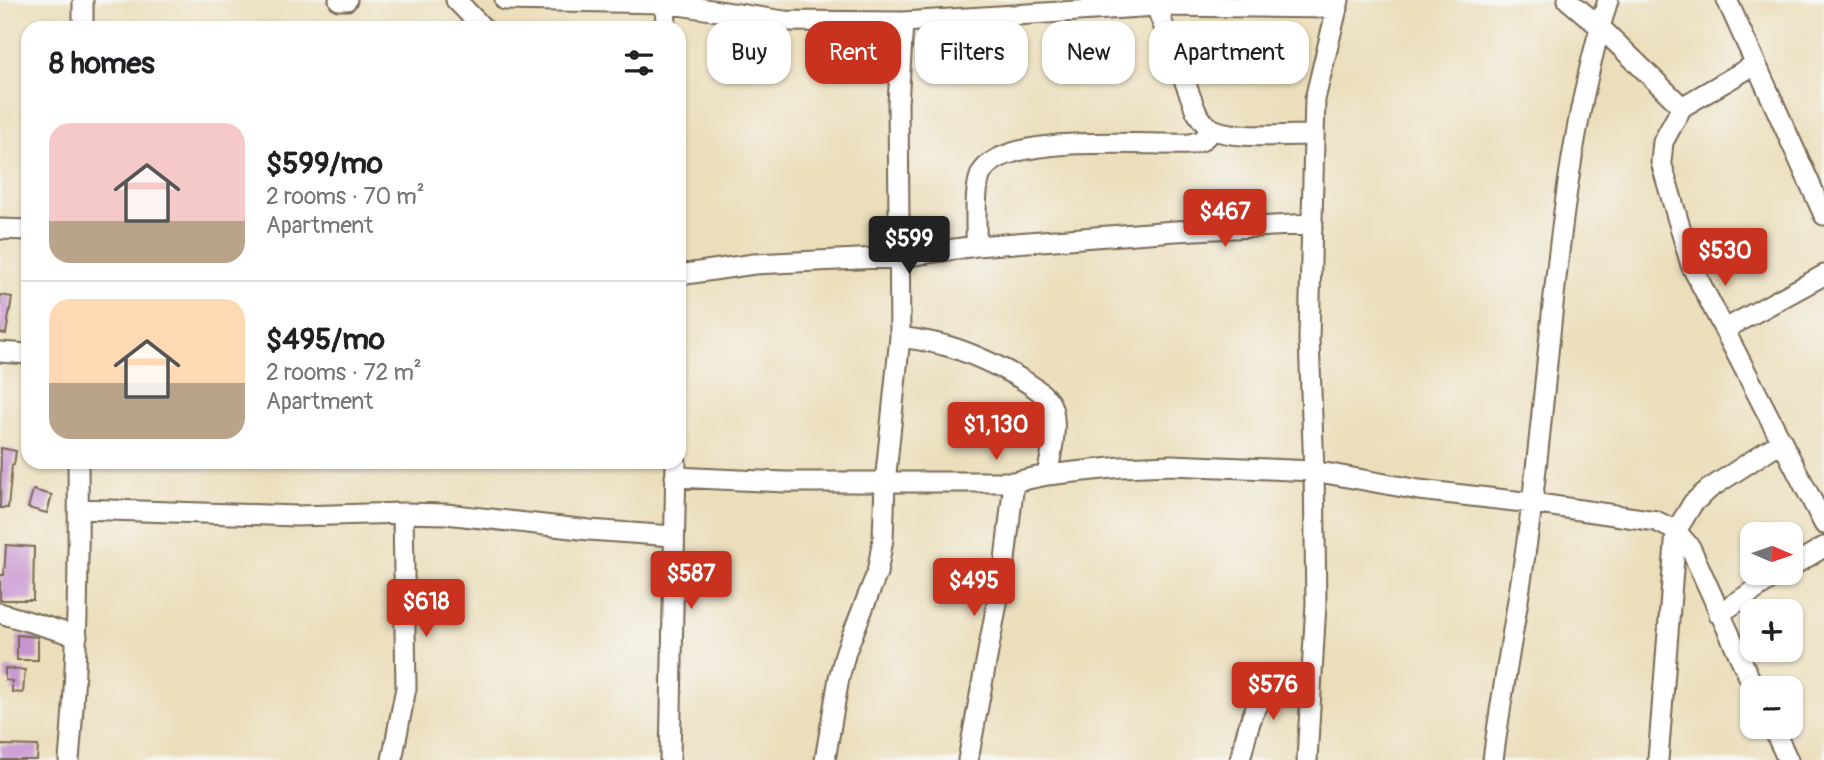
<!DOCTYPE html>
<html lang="en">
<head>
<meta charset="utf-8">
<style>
	body { margin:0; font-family:Pangolin,sans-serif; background:#f2f2f2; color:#202124; height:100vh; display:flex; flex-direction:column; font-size:26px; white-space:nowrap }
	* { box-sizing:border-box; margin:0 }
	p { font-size:23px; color:#757577 }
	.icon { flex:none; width:38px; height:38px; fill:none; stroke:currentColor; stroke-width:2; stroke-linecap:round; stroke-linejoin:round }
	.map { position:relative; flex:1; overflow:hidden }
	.panel { position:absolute; left:21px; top:21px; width:665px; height:448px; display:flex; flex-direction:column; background:#fff; border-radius:21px; box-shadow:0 2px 5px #0004 }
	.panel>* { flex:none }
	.guide { position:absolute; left:707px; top:21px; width:665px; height:63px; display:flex; gap:14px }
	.needle { width:46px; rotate:92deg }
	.controls { position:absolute; left:1740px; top:522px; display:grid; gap:14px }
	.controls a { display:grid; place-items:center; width:63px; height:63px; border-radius:14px; background:#fff; box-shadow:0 2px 5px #0004; font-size:35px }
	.price { position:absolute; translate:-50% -60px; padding:0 16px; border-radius:7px; background:#c8321e; color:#fff; font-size:23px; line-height:46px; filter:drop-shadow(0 2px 4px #0008) }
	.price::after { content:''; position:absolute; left:50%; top:42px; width:21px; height:16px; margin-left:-10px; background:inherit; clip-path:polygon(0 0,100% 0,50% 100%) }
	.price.current { background:#222; color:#fff }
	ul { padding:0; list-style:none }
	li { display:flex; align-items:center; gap:21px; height:175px; padding:0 28px }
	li+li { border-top:2px solid #e0e0e0 }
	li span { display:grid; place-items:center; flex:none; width:196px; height:140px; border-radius:21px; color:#555 }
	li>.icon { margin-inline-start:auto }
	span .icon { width:84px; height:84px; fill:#fffc; stroke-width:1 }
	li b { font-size:30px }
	h2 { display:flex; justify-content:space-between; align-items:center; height:84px; padding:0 28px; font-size:30px }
	.chip { padding:0 24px; border-radius:21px; background:#fff; box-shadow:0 2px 5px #0004; font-size:24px; line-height:63px }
	.chip.current { background:#c8321e; color:#fff }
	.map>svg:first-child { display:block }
	.building { fill:#c795d0 }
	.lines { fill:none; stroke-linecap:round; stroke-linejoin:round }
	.minor-casing { stroke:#796955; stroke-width:23 }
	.minor { stroke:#fff; stroke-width:19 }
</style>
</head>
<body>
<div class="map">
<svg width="1824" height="760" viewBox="0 0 1824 760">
	<rect width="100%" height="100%" fill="#f6f6f2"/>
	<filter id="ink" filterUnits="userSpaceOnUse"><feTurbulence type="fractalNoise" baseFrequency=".0143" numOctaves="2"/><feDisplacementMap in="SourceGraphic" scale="14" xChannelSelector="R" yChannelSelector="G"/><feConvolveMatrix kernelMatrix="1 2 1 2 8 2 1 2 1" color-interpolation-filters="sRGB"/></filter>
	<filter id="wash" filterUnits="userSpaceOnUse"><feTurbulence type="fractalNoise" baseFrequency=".00686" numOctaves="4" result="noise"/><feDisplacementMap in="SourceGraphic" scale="28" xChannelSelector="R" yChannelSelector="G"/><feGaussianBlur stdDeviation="1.57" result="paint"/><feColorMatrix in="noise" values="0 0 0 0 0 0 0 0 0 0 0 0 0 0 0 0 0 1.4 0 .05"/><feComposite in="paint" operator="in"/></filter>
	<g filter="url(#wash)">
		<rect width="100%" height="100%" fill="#ebdebb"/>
		<g id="blocks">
			<path class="building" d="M0,295L12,297L6,334L0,333Z
				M1,448L16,451L14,465H12L8,508H0Z
				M33,490L52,495L47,513L28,508Z
				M6,545L34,547L33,600H0V575H4Z
				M17,635L38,637V660H17Z
				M5,668L25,670L23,693L12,692V681L5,680Z
				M0,745L38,746L37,760H0Z"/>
		</g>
	</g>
	<g filter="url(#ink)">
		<use href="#blocks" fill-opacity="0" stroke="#796955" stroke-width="2"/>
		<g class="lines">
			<defs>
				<path id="minor" d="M83,0V28
					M339,0H347
					M456,0L483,28
					M505,0L665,3L784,21L903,22L1156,6L1338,8
					M665,0L666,28
					M1568,0L1600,27L1682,107
					M1727,0L1824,215
					M1156,6L1196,111C1201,119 1206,127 1215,130C1236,139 1289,135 1313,135
					M1754,65L1682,107L1663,142L1661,162L1691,265L1824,524
					M0,229L28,230
					M976,246C977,227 973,187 982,172C1006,132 1147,146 1190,144L1201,141L1213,130
					M679,275L754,264L900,257L976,246L1175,231L1313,224
					M1725,329L1824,275
					M900,337C914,339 929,341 943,345C967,351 1041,382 1051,405C1059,425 1051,455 1047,475
					M0,352L28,354
					M675,477L785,482H1014L1047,475L1121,467L1171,465L1314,471L1419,490L1532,503L1656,521L1676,531L1690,547L1754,688
					M79,509L297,516L403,513L446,514L589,530L673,536
					M1790,567L1824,547
					M0,613L77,636
					M1719,614L1782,572
					M1772,726L1788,760
					M69,760C78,661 79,562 78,462
					M392,760L406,688L403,513
					M670,760L676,462
					M825,760L839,678L846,651L877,573L883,539L885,483L900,337L898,104L903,22
					M968,760L1005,560L1014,482
					M1240,760C1246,739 1250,701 1273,692C1283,688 1299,690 1311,689
					M1307,760L1316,603L1314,471L1309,339L1315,99L1339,0
					M1493,760C1504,674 1522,589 1532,503C1553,334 1558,164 1608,0
					M1658,760L1676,531L1693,503L1709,489L1782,441"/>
			</defs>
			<use href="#minor" class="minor-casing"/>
			<use href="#minor" class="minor"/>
		</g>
	</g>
</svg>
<div class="controls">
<a><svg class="needle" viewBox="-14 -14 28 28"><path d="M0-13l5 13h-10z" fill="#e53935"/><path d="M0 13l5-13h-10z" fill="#757577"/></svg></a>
<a>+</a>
<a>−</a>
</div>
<b class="price" style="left:1225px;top:249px">$467</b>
<b class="price current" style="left:909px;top:276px">$599</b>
<b class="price" style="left:1725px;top:288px">$530</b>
<b class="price" style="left:996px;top:462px">$1,130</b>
<b class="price" style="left:691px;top:611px">$587</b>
<b class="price" style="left:974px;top:618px">$495</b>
<b class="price" style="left:426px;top:639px">$618</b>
<b class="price" style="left:1273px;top:722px">$576</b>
<div class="guide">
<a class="chip">Buy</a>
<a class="chip current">Rent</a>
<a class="chip">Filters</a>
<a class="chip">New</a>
<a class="chip">Apartment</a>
</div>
<section class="panel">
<h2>8 homes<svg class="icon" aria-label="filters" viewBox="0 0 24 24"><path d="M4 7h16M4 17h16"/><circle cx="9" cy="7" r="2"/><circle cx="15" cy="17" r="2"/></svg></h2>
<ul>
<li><span style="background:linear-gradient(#f6c9c9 70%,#b9a48a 0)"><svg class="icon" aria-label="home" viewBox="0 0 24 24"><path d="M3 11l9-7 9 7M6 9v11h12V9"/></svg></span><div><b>$599/mo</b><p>2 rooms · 70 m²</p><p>Apartment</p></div></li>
<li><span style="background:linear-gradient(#ffd9b3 60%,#b9a48a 0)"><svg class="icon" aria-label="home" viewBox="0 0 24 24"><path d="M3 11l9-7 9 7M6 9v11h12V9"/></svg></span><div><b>$495/mo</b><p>2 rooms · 72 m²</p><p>Apartment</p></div></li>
</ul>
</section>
</div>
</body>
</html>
